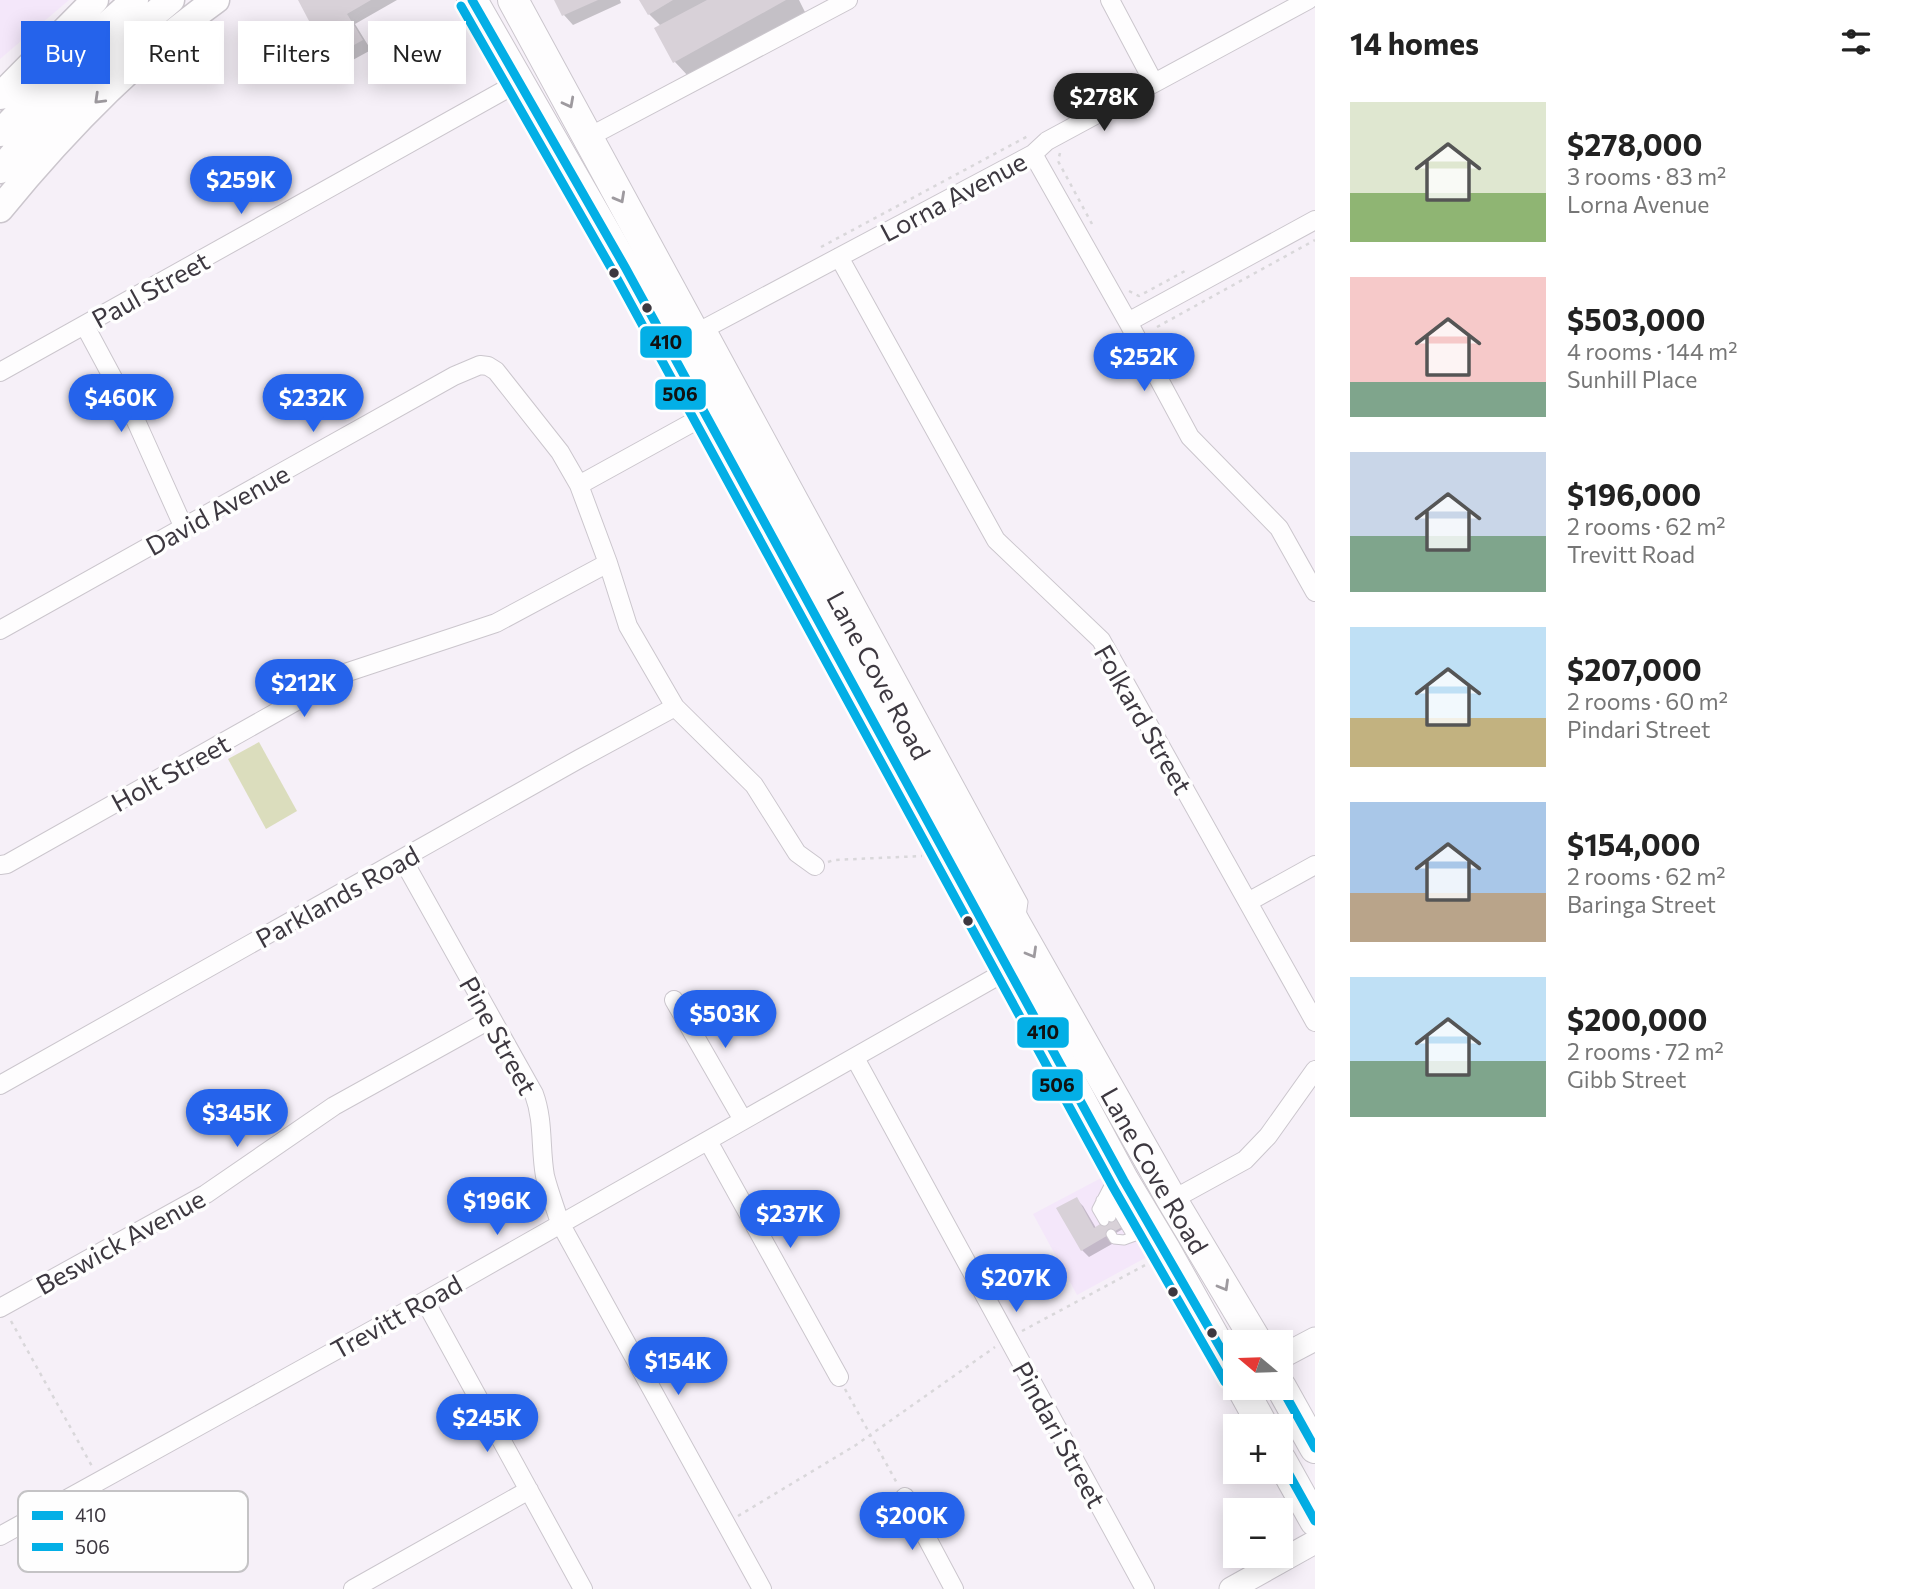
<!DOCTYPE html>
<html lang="en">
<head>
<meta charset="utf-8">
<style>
	body { margin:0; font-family:Commissioner,sans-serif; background:#f2f2f2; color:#222; height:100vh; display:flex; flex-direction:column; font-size:26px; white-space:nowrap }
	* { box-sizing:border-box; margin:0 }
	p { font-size:23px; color:#767676 }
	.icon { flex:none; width:38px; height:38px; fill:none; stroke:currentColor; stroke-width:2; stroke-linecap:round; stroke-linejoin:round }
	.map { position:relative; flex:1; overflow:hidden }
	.details { display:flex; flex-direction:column; background:#fff; width:595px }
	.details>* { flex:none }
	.banner { position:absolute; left:21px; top:21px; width:665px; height:63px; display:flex; gap:14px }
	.needle { width:46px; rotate:289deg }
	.fabs { position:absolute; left:1223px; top:1330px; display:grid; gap:14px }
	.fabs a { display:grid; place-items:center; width:70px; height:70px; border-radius:0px; background:#fff; box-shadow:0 4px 18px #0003; font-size:35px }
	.price { position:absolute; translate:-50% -60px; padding:0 16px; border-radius:24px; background:#2563eb; color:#fff; font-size:23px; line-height:46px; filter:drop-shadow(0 2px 4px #0008) }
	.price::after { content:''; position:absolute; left:50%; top:42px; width:21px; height:16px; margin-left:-10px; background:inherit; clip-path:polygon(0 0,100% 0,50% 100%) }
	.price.on { background:#222; color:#fff }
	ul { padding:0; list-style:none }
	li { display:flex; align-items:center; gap:21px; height:175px; padding:0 35px }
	li span { display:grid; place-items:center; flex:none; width:196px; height:140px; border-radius:0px; color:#555 }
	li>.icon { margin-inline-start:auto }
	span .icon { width:84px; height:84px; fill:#fffc; stroke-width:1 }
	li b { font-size:30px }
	h2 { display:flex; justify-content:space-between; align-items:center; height:84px; padding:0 35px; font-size:30px }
	.chip { padding:0 24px; border-radius:0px; background:#fff; box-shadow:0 4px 18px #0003; font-size:24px; line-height:63px }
	.chip.on { background:#2563eb; color:#fff }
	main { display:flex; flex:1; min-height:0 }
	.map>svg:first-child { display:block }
	.built { fill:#f4e7fa }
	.green { fill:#dbddbd }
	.shadow { fill:#0003 }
	.building { fill:#d8d1d8 }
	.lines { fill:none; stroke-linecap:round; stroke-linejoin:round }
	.lane-casing { stroke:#cbc6cd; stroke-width:11 }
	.street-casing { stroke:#cbc6cd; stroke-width:20 }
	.secondary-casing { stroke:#cbc6cd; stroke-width:25 }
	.primary-casing { stroke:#cbc6cd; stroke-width:29 }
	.highway-casing { stroke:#cbc6cd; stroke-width:32 }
	.path { stroke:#d9d7da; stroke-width:2.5; stroke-dasharray:3.5 5; stroke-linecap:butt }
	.lane { stroke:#fefdfe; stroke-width:9 }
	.street { stroke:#fefdfe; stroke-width:18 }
	.secondary { stroke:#fefdfe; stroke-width:23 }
	.primary { stroke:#fefdfe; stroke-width:26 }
	.highway { stroke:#fefdfe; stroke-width:30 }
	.bus-1-casing { stroke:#fefefe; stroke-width:14 }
	.bus-2-casing { stroke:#fefefe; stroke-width:14 }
	.bus-1 { stroke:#03afe6; stroke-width:9 }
	.bus-2 { stroke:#03afe6; stroke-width:9 }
	.oneway { stroke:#9e9a9f }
	.bus-dot { fill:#3d3840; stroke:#fefefe; stroke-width:2.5 }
	.labels { text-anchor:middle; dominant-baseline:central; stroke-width:7; stroke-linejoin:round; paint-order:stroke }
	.street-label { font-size:26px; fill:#3d3840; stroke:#fefefe }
	.key { fill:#fefefe; stroke:#c4c3c5; stroke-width:2 }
	.key-label { font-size:19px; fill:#3d3840 }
	.line-badge { stroke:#fefefe; stroke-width:2.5 }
	.pale-badge-label { font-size:19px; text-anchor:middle; font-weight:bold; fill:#111 }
</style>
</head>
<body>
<main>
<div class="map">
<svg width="1315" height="1589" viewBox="0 0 1315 1589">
	<rect width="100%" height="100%" fill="#f6f0f8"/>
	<path class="built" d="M0,0H69L0,59Z
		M1103,1177L1147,1257L1077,1295L1033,1214Z"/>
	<path class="green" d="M259,742L297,811L266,829L228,759Z"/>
	<path class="shadow" d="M300,0H397L355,24L371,50L340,67L331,57Z
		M556,0H620L621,3L573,25L564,15Z
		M641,0H799L805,12L689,77L675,62L657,29L662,27L649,14Z
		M1076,1199L1083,1206L1096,1228L1116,1218L1123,1229L1109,1237L1112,1244L1089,1257L1082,1250Z"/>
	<path class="building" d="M298,0H371L347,14L363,40L329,59Z
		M554,0H598L562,16Z
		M639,0H673L648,15Z
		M707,0H786L673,63L654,28Z
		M1077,1197L1094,1228L1115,1214L1122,1227L1081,1251L1056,1208Z"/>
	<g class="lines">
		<defs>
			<path id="lane" d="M710,326L1023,902L1021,916
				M1106,1192L1132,1236
				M1101,1200L1111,1217
				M1104,1221L1097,1209L1114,1176
				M1111,1234L1114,1239L1124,1240L1135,1236"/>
			<path id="street" d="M1110,0L1154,83
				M587,138L848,0
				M1033,154L1128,322L1190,437L1279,528L1315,592
				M839,257L996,540L1101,640L1315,1022
				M1128,322L1315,220
				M85,326L136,421L184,528
				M687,338L1033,154L1047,141L1308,0
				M0,372L519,82
				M579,485L706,415
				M0,630L454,376L480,365L488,366L496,371L560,452L579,485L608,563L628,626L675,707L754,785L797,853L815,866
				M403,860L534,1094C544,1121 540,1148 545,1176C549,1192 555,1207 560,1223L762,1589
				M0,865L7,864L348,672L496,623L608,563
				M1248,902L1315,865
				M674,1000L743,1120
				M855,1058L1145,1589
				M0,1085L579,759L675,707
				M708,1141L839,1377
				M1172,1200L1245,1160L1268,1136L1315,1070
				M425,1301L583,1589
				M0,1308L206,1194L334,1106L491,1019
				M905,1497L954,1589
				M0,1536L425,1301L1010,969
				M353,1589L529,1490"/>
			<path id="secondary" d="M1281,1357L1315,1339
				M1231,1589L1315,1542"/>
			<path id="primary" d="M0,96L95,0
				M0,133C43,87 87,41 135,0
				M0,170C51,108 109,51 171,0
				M0,209C63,132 134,58 216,0"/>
			<g id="highway">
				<path d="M472,0L625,267L1010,969L1124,1181L1166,1251L1236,1376"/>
				<path id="s1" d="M513,0L1016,925L1172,1200L1257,1342"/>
				<path d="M1281,1387L1315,1448"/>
				<path d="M1242,1388L1263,1426"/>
				<path d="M1281,1460L1315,1521"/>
			</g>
		</defs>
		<use href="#lane" class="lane-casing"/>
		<use href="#street" class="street-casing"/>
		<use href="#secondary" class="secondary-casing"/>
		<use href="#primary" class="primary-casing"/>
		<use href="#highway" class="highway-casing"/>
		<path class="path" d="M1060,153L1058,161L1092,224
			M821,247L1028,136
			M1129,291L1139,296L1185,271
			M1157,327L1315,240
			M828,862L834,860L922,856
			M11,1321L93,1468
			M1022,1331L1149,1263
			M845,1389L898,1485
			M738,1516L856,1445L995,1347"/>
		<use href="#lane" class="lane"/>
		<use href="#street" class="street"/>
		<use href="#secondary" class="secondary"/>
		<use href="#primary" class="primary"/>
		<use href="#highway" class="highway"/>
		<defs>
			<path id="bus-1" d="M472,0L625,267L1124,1181L1236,1375
				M1281,1387L1315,1448
				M1281,1460L1315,1521"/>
			<path id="bus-2" d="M461,6L614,273L1113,1187L1225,1382"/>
		</defs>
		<use href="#bus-1" class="bus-1-casing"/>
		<use href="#bus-2" class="bus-2-casing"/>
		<use href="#bus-1" class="bus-1"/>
		<use href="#bus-2" class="bus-2"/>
	</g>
	<defs><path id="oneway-chevron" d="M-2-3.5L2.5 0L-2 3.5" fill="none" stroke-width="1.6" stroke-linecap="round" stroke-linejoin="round" transform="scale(1.75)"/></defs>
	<g class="oneway">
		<use href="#oneway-chevron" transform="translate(99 99) rotate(136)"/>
		<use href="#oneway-chevron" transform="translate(569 103) rotate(62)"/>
		<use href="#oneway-chevron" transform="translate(620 198) rotate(61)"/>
		<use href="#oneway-chevron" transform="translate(1032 953) rotate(60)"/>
		<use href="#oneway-chevron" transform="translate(1224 1286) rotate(60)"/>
	</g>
	<g class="bus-dot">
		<circle cx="614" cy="273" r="6"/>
		<circle cx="647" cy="308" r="6"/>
		<circle cx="968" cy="921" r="6"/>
		<circle cx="1173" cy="1292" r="6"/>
		<circle cx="1212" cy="1333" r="6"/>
	</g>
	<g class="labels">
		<g class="street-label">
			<text transform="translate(953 196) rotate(-28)">Lorna Avenue</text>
			<text transform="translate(150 289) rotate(-29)">Paul Street</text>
			<text transform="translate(217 509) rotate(-29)">David Avenue</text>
			<text stroke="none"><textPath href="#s1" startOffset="768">Lane Cove Road</textPath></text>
			<text transform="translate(1144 719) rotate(60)">Folkard Street</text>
			<text transform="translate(170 772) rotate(-29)">Holt Street</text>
			<text transform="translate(337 896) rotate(-29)">Parklands Road</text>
			<text transform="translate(499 1035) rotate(61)">Pine Street</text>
			<text stroke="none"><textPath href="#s1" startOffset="1335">Lane Cove Road</textPath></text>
			<text transform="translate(120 1241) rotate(-29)">Beswick Avenue</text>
			<text transform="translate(396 1316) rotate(-29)">Trevitt Road</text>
			<text transform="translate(1060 1434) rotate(61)">Pindari Street</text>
		</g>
	</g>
	<rect x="18" y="1491" width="230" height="81" rx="10" class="key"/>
	<rect x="32" y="1511" width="31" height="9" fill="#03afe6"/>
	<rect x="32" y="1543" width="31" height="8" fill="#03afe6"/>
	<g class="key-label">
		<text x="75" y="1522">410</text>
		<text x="75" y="1554">506</text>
	</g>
	<g class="line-badge">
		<rect x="639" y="325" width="54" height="34" rx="7" fill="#03afe6"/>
		<rect x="654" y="378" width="53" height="33" rx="7" fill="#03afe6"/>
		<rect x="1016" y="1016" width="54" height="33" rx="7" fill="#03afe6"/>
		<rect x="1031" y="1068" width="53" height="34" rx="7" fill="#03afe6"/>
	</g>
	<g class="pale-badge-label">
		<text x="666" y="349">410</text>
		<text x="680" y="401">506</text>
		<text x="1043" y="1039">410</text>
		<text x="1057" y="1092">506</text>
	</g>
</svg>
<div class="fabs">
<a><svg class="needle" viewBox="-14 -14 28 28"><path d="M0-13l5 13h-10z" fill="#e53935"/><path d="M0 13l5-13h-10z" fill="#767676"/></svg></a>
<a>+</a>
<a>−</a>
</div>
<b class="price on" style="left:1104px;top:133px">$278K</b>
<b class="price" style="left:241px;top:216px">$259K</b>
<b class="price" style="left:1144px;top:393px">$252K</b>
<b class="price" style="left:121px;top:434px">$460K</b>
<b class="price" style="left:313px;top:434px">$232K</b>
<b class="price" style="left:304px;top:719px">$212K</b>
<b class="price" style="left:725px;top:1050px">$503K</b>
<b class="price" style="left:237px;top:1149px">$345K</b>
<b class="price" style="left:497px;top:1237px">$196K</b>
<b class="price" style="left:790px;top:1250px">$237K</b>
<b class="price" style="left:1016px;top:1314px">$207K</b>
<b class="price" style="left:678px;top:1397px">$154K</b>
<b class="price" style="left:487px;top:1454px">$245K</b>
<b class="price" style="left:912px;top:1552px">$200K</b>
<div class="banner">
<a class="chip on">Buy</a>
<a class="chip">Rent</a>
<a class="chip">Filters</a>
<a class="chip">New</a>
</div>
</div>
<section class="details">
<h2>14 homes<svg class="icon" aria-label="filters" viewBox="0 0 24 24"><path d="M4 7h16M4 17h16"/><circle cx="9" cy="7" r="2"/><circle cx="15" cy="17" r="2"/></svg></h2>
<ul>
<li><span style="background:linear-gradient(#dfe7d0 65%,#8fb573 0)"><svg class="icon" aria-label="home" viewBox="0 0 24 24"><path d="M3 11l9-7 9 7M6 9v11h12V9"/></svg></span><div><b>$278,000</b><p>3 rooms · 83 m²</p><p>Lorna Avenue</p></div></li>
<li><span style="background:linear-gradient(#f6c9c9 75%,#7fa58c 0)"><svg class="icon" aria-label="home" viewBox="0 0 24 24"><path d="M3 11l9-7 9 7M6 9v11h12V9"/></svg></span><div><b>$503,000</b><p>4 rooms · 144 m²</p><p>Sunhill Place</p></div></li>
<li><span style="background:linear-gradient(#c9d6e8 60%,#7fa58c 0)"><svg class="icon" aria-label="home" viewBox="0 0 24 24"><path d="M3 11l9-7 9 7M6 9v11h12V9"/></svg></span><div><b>$196,000</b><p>2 rooms · 62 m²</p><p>Trevitt Road</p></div></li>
<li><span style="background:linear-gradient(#bfe0f5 65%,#c2b280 0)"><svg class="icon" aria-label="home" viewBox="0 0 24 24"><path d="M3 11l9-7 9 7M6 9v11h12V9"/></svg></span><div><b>$207,000</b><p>2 rooms · 60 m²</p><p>Pindari Street</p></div></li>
<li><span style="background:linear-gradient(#a9c7e8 65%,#b9a48a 0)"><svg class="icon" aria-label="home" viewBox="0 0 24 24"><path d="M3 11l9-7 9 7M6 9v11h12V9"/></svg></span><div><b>$154,000</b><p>2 rooms · 62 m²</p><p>Baringa Street</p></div></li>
<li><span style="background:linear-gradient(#bfe0f5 60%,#7fa58c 0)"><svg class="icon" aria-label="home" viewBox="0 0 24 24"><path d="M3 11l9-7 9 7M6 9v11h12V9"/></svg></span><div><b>$200,000</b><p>2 rooms · 72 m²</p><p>Gibb Street</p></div></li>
</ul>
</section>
</main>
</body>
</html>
